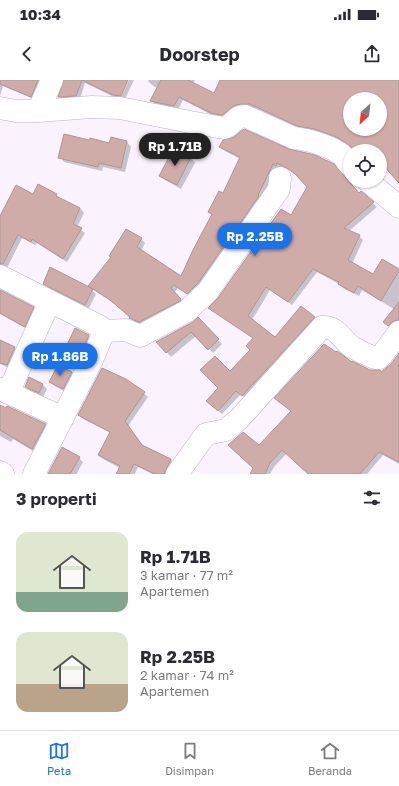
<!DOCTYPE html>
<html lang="id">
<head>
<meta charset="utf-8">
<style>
	body { margin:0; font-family:"Golos Text",sans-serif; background:#f2f2f3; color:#2b2b33; height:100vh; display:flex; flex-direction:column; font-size:15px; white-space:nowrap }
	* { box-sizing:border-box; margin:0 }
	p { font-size:13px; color:#7c7c81 }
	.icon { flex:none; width:22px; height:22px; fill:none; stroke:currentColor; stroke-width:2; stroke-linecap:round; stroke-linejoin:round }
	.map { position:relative; height:394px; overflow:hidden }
	.details { display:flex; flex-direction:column; background:#fff; flex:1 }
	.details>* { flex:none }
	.needle { width:26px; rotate:207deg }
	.controls { position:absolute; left:343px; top:12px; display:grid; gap:8px }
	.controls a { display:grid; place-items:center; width:44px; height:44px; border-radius:50%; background:#fff; box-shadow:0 1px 3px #0004; font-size:20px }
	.price { position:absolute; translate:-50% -34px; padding:0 9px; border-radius:14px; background:#1a73e8; color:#fff; font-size:13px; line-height:26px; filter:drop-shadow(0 1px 2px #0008) }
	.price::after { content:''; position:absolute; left:50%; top:24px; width:12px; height:9px; margin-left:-6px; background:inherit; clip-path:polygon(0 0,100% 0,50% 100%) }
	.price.selected { background:#222; color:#fff }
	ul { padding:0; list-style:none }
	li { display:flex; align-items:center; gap:12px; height:100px; padding:0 16px }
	li span { display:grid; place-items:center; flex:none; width:112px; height:80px; border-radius:12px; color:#555 }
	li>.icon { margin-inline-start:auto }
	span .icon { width:48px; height:48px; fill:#fffc; stroke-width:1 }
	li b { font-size:17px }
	h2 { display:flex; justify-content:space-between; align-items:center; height:48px; padding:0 16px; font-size:17px }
	.status { display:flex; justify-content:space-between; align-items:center; height:28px; padding:0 20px; background:#fff; direction:ltr }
	.status svg { height:11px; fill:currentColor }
	header { display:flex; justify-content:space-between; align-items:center; height:52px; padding:0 16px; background:#fff; font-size:18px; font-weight:700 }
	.tab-bar { display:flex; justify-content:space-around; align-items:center; height:56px; border-top:1px solid #e1e1e2; background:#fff; font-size:11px; color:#7c7c81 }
	.tab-bar a { display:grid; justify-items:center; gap:2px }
	.tab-bar .selected { color:#1a73e8 }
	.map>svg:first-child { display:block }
	.shadow { fill:#0003; fill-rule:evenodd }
	.building { fill:#d0aca9; stroke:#ad9694; fill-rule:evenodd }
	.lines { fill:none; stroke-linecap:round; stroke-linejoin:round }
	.minor-casing { stroke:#beb2c4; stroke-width:23 }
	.minor { stroke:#fff; stroke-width:22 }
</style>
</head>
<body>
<div class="status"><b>10:34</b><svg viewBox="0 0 49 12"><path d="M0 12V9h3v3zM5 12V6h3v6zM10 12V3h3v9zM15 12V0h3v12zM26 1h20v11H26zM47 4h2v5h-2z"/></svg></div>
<header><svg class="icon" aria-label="back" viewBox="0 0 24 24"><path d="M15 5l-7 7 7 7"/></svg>Doorstep<svg class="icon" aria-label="share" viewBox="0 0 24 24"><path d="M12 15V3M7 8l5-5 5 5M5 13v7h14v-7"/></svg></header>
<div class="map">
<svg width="399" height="394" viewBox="0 0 399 394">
	<rect width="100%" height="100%" fill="#faf3fe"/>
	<path class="shadow" d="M0,0H43L34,19L3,6L0,16Z
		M65,0H127L118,19L85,3L80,19L63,20L59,17Z
		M129,0H134L125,19H120Z
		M149,0H195L193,3L214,14L221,0H399V101L386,87L380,92V71H356L350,65L335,58L320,53L302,49L255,28L246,27L227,39L216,37L183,20L178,30L155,25L152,21L158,9L152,5L148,1ZM350,19H380V49H350Z
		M224,61L359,114L361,112L377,127L349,151L359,156L363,160L352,184L373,195L399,191V244L393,249L385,242L394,229L362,210L359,216L343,208L339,204L317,192L292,225L270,210L252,240L275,258L314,238L318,242L247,320L241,314L222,334L208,321L219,308L230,292L251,270L254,258L210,228L291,136L308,107L299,97L292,91L281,87L280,89L277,87L261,119L191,217L178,208L174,213L184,223L144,246L135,242L115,224L90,206L141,159L145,163L141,171L182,197L213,136L210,132L223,115L240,79L225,71L221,67Z
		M127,62L131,67L125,92L103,87L102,91L64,82L60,77L110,65Z
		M175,70L191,78L195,83L181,109L165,100L161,96Z
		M33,115H56L61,119L80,128L84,133L77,147L85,153L67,182L37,163L35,165L22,158L7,188H0V138Z
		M44,203L92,210L96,214L89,228L48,208Z
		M0,211L33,228L37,232L29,250L0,234Z
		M198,239L222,264L213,273L196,256L171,277L158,262L193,243Z
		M88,256L92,260L84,280L70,273L66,269Z
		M0,261L15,268L19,272L11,289L0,284Z
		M399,275V384L383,375L367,394H310L287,373L274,387L270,394H252L259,367L352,284L370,291L381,293L392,285Z
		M72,292L76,297L67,313L55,306L50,302Z
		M29,299L43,305L47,309L43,317L30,311L26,306Z
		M144,313L148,317L128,346L144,367L171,380L175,384L170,394H152L138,387L135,394H117L120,388L103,379L99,375L111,353L83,339L79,335Z
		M0,326L45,345L50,350L38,374L13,359L11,362L0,356Z
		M79,378L83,382L77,393L78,394H49Z"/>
	<path class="building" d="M0,0H38L31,17L0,4Z
		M64,0H128L121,16L113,15L82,0L76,16L58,17Z
		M161,0H188L214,13L220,0H399V103L380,82V71H355L349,65L337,57L315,49L297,46L250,24H241L235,25L222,35L211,33L179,17L174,26L150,21ZM350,19H380V49H350Z
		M244,49L289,69L315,75L334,84L359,113L361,111L374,122L344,148L360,155L348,180L373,194L382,179L399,189V191L381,221L358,206L354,213L338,204L339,202L313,189L288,222L266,207L248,236L275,257L301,226L315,237L242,316L236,311L218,331L206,321L218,308L200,290L215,276L230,291L250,270L246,266L253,258L208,228L218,218L281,129L291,135L307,107L295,94L287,88L277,83L276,86L273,84L258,115L259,116L198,203L187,214L174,205L171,208L181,219L180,221L139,242L129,238L130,237L110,220L88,206L111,177L109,176L126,149L142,158L137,167L181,196L193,170L212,134L208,132L219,111L223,113L240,77L219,67L223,60L234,57Z
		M64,54L89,60L90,58L109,63L111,57L127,61L121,88L99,83L98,87L58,78Z
		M174,68L191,77L177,105L159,96Z
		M38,104L57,114L56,116L80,128L73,144L82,148L63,179L32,159L31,162L18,155L3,184H0V136L16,105L33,114Z
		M50,187L93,209L85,225L43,204Z
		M0,210L34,227L25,247L0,233Z
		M399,222V240L394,241L388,246L383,242Z
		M198,237L219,259L208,270L191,252L166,273L156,262L193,242Z
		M75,248L89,255L79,277L65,269Z
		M0,260L15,267L7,285L0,283Z
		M324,264L336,272L337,271L352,282V281L370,290H380L381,292L391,284L399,273V382L379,372L360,394H308L282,370L270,383L265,394H250L253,388L228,365L243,352L259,365L291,331L274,318Z
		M58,285L72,292L63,309L49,302Z
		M102,288L126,299L145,312L125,341L142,365L171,379L164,394H155L134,384L129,394H116L120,386L98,375L110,352L78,335Z
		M29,297L43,304L39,313L25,307Z
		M0,325L6,328L7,326L46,344L32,369L0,350Z
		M62,367L80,377L70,394H48Z"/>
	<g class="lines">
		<defs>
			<path id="minor" d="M0,28L16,31H38L92,27L120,28L190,42L224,48C233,46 235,35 245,36L294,58C307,59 331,66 342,75C345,78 347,82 350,85
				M38,31L52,0
				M368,101L399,127
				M0,196L101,247L104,251L92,280L34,394
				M104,251L126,250L140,256L187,231L208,211L279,109L280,98
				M0,309L63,338
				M8,313L50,221
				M0,392L3,394
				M177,394L206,354L226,350L239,339L322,247C337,246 341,259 352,267C359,271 367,275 375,278H379L382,275L399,252"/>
		</defs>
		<use href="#minor" class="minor-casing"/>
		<use href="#minor" class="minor"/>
	</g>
</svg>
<div class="controls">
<a><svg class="needle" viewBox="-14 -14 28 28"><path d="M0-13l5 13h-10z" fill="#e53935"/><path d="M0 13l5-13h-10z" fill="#7c7c81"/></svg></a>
<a><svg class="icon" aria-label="locate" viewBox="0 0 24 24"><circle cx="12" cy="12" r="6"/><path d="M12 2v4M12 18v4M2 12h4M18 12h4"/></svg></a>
</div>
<b class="price selected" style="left:175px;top:87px">Rp 1.71B</b>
<b class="price" style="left:255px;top:177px">Rp 2.25B</b>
<b class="price" style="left:60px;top:297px">Rp 1.86B</b>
</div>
<section class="details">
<h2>3 properti<svg class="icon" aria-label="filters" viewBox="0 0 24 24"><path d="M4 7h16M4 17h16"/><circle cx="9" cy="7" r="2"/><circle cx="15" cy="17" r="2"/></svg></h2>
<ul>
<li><span style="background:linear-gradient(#dfe7d0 75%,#7fa58c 0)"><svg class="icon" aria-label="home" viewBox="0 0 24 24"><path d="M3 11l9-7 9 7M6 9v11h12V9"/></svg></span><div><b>Rp 1.71B</b><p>3 kamar · 77 m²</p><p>Apartemen</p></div></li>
<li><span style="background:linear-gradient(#dfe7d0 65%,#b9a48a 0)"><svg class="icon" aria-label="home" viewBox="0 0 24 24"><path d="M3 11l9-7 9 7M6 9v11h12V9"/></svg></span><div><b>Rp 2.25B</b><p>2 kamar · 74 m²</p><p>Apartemen</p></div></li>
</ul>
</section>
<nav class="tab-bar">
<a class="selected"><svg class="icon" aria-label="map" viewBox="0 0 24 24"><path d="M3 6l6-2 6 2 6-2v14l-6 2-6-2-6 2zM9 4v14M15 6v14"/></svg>Peta</a>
<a><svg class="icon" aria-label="saved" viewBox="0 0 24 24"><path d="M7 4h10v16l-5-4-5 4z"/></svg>Disimpan</a>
<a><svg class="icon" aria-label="home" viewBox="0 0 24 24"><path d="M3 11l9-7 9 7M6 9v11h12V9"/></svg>Beranda</a>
</nav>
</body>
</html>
